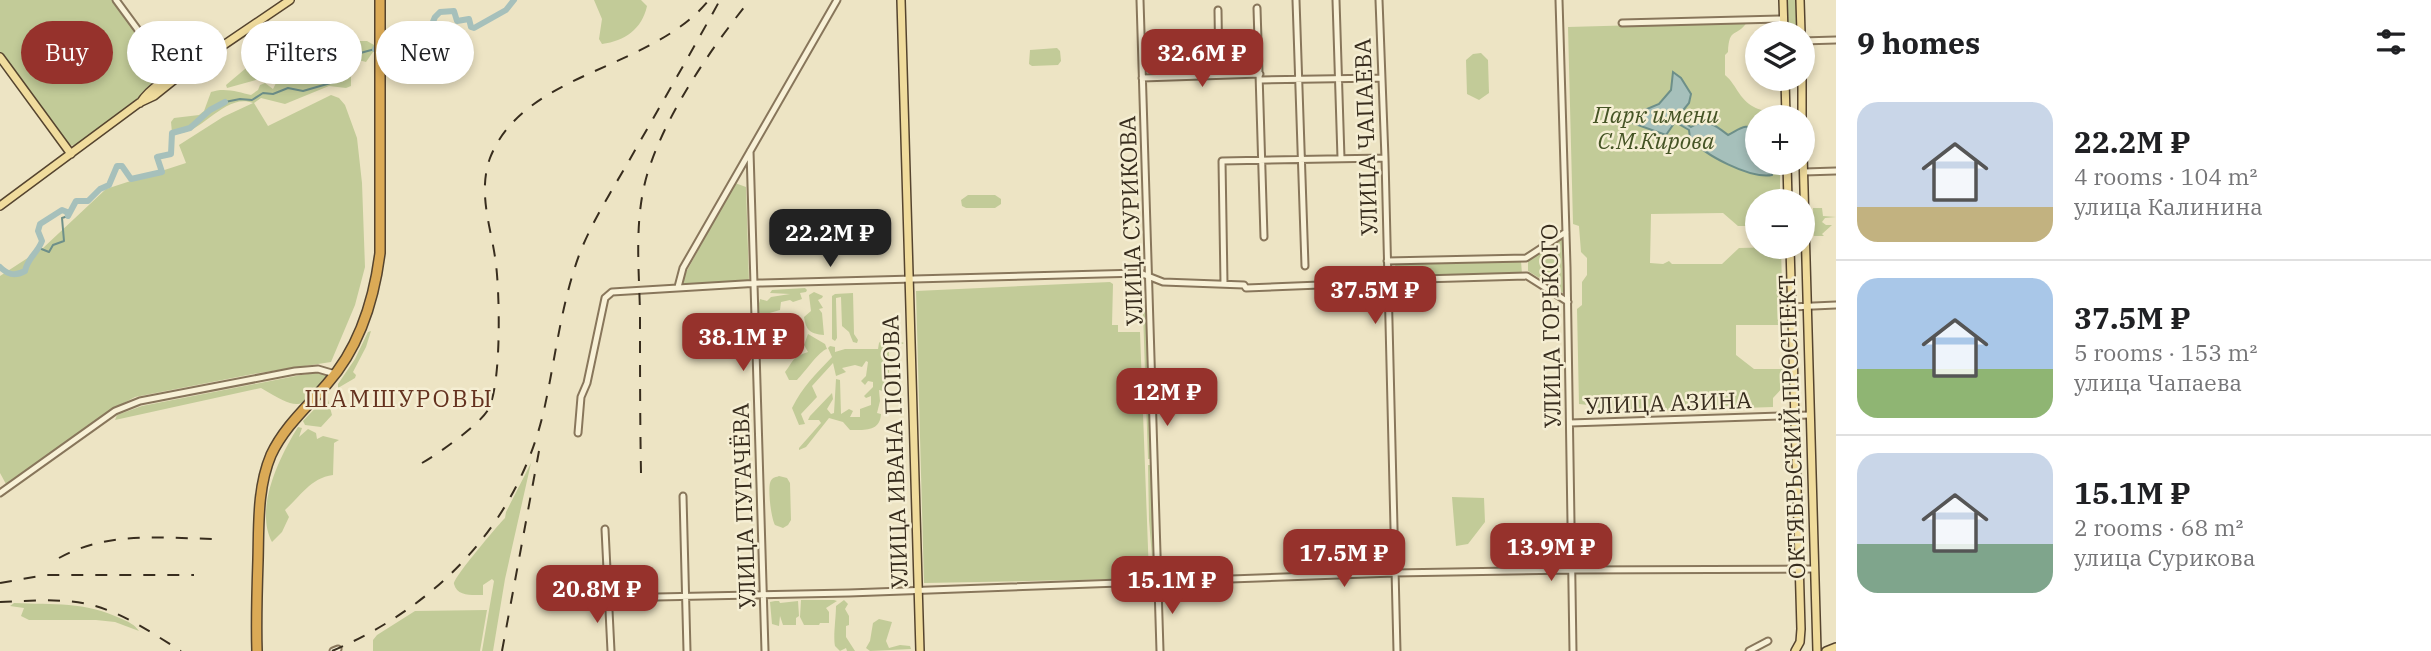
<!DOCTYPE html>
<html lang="en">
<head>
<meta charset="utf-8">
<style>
	body { margin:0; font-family:"IBM Plex Serif",serif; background:#f6f6f6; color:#202124; height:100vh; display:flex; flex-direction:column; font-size:26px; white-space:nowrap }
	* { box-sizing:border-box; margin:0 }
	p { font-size:23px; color:#757577 }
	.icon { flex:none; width:38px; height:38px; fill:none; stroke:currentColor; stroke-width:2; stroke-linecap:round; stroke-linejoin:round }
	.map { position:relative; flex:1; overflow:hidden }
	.panel { display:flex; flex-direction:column; background:#fff; width:595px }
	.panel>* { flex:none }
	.guide { position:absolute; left:21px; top:21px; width:665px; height:63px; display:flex; gap:14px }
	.controls { position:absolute; left:1745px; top:21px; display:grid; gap:14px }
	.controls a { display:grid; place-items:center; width:70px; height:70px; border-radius:50%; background:#fff; box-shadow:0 4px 10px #0003; font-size:35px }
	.price { position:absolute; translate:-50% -60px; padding:0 16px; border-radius:14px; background:#96322c; color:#fff; font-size:23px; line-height:46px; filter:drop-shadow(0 2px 4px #0008) }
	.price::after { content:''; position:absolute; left:50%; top:42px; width:21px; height:16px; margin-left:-10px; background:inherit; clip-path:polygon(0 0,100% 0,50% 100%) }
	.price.selected { background:#222; color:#fff }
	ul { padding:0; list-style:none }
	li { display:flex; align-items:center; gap:21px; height:175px; padding:0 21px }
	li+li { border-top:2px solid #e0e0e0 }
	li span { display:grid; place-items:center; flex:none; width:196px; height:140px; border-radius:21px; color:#555 }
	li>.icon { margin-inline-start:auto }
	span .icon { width:84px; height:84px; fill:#fffc; stroke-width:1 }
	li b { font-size:30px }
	h2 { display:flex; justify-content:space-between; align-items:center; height:84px; padding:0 21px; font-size:30px }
	.chip { padding:0 24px; border-radius:32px; background:#fff; box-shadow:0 4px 10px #0003; font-size:24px; line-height:63px }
	.chip.selected { background:#96322c; color:#fff }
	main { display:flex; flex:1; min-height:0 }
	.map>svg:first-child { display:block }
	.green { fill:#c2cb98 }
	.water { fill:#a6c0bb; stroke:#6d8f89; stroke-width:2 }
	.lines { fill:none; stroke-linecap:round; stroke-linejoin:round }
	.stream { stroke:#6d8f89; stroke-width:2 }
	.river { stroke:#a6c0bb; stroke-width:6 }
	.minor-casing { stroke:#88765b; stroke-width:9 }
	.major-casing { stroke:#55442f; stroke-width:10 }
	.highway-casing { stroke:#55442f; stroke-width:12 }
	.minor { stroke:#f8f1d7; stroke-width:5 }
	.major { stroke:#f0dc9d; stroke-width:7 }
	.highway { stroke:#dbaa56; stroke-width:9 }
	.rail { stroke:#382d1e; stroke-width:2; stroke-dasharray:12 12; stroke-linecap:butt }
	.labels { text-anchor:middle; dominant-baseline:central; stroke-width:5; stroke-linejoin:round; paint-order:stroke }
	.park-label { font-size:23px; font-style:italic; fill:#455425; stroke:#f5eed3 }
	.street-label { font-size:23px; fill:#382d1e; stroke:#f5eed3 }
	.neighbourhood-label { font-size:24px; letter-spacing:2px; fill:#64321f; stroke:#f5eed3 }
</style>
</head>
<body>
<main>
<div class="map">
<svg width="1836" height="651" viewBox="0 0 1836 651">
	<rect width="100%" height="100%" fill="#ede4c4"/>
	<path class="green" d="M0,0H114L169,75L75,145L69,146L0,52Z
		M594,0H641L647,6C642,29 625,41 602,44L599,39L602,19Z
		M1786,0H1797L1796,32L1788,31Z
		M1747,22C1737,38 1729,26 1728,52L1725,55V75C1732,81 1734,86 1739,93C1749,108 1761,111 1778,113V117H1757V163H1780V199L1757,201L1755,226H1738L1723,213L1651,214L1650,263L1663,264L1669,261L1672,264H1722L1739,248L1781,247L1783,325H1736V355L1754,369H1784L1785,385L1773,398V407L1590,413L1588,405L1579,404L1577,309L1582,305V282L1587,275V258L1581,252L1579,226L1573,224L1568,27Z
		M351,41H367L374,45L375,49L366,62L355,59L340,67L344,74L351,77V86L346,88L329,86L285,104L261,98L254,103L268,126L331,95L339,98L345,105L357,138L362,183L365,267L355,305L331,362L253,374L135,397L109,411L6,484L0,473V276L43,248L106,189L186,163L179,145L223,117L253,103C223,92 200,139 172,133L171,122L174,118L199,115L204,111L211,92C224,87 239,92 251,95L258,90L260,85L265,83L273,89L276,83H298L299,68L305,64L303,79L317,80L321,73L329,76L327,69L333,64L330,61L325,65L322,59H324L325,53Z
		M315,45L319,49L315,52L285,72L227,88L226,85L252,63L264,58Z
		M1057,48L1060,51L1061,61L1058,65L1032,66L1029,64L1030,50Z
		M1481,53L1488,60L1489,93L1479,100L1467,94L1466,60L1473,54Z
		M735,183L746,187L749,283L684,285V276Z
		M968,195H995L1001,199V204L995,208H966L962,206L961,200Z
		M1813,208H1822L1823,216L1836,217L1825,218L1822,222L1826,225H1832L1822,234L1824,236H1814Z
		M1560,238L1562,239L1563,293L1528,271V259Z
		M1521,261L1522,274L1396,277L1395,264Z
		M1110,282L1113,284L1112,325H1118V332H1140L1149,575L1148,578L1139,576L1125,579L924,583L916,291Z
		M805,288L807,290L806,292L800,293L802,299L793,302L790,300L781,302L780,310L766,314L763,318L757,312L760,299L767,301L771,297L790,294L770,293L772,290Z
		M814,292L823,296L822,298L818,300L823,308L819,309L822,313L824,335C810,334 806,330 804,317L811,311L809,295Z
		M853,293L854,334L858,340L857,343L853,342L849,332L842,326L841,297L836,298V301L837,338L835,341L832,339V296L835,294Z
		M1146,311L1151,410L1150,459H1148L1143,312Z
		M371,331L366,347L353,372L356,375L355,378L338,388V384L355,359L368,332Z
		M808,334L825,344L827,349C819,351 805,372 797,380H789L785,372C795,359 791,358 808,352L804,345Z
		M885,336L904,343L894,348L889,347V380L885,382L883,391L879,390L880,401L877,413L881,414C880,432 864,430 850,430L843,422L829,418L806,447L799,450V448L821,423L819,420H808L810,416L832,393L833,399L827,409L831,414L834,413L836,379L840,380L841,414L849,409L853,411L850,417H860V409L871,405V396L866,398L864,396L873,387V382L868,381L865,385L861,381L866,376L868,362L866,361L862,367L855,365L842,368L846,372L836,376L833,363L812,386L817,397L801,414L805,424L799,425L792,408C803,386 815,375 832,357L828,348L830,346L835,347V352L845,349H878L879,343Z
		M322,372L331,376C299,410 302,412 261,388L115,420L117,415L142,406L301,375Z
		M327,396L332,415L321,427L305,425L303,421Z
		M298,427L302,428L299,437L308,429L316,433L317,439L323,436L339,440L334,443L333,475C310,478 301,496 285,510L289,517L282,532L272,542C254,508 280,456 298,427Z
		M531,463L505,579L493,651H482L494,581L492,579L483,585V595C474,595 457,597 454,584C453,578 498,525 505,518L506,512Z
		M1148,465H1151L1153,570L1149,520Z
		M779,476L787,478L790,483L791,520L788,525L783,528L775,525C771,518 768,491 770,483C772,477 774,478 779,476Z
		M1452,497L1484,498L1485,522L1468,544L1456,546Z
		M801,600H834L837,601L826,608L829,612V623H820L819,625H804L800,617Z
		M844,600L848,604L845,609L849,616V625L846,626V637L855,651H847L846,648L840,651L835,646C833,636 836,618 836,606Z
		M775,601H779L780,603L798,601L799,616L796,618V625H783L780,616L779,626L772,624L770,602Z
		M14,603C54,605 84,601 122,619C129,622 135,625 139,631L115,622L96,620H29L21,616L24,608L10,606Z
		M487,610L480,651H373V640L377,635L415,611Z
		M879,619L892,622L886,641L889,648L900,645L910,646L911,649L870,651L866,648L870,641L873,623Z"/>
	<path class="water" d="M1673,72L1681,78L1691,94L1689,103L1680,114L1682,117L1681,120L1691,127C1706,117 1715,125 1728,135C1740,129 1746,122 1757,131V163H1774L1772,175C1750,179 1704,155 1690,138L1689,130L1675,122L1666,135L1632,123L1635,114L1659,104L1671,90Z"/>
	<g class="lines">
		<path class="stream" d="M225,102L240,99L252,100L263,93L273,94L288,88L303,91L334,82L337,80L338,64L353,55L375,49
			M39,248L49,252L53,245L64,241L62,218L68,216"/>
		<path class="river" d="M375,49L398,48L402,43L405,46L404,52L407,53L414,46L425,41L435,17L440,12L454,11L457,21L469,19L471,27L474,28L506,10L514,0
			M0,267C7,274 14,277 25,271C28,257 37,254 42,241L38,231L40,224L62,210L67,212L68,216L76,201H88L100,189L109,185L117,166H122L131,179L162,172L157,157L171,154L172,133L190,128L210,110L225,102"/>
		<defs>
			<path id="minor" d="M116,0L174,79
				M1140,0L1160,651
				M1296,0L1305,266
				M1336,0L1341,158
				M1379,0L1385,158L1397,651
				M1559,0L1567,267L1573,651
				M1257,8L1264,237
				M1218,10L1219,75
				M1622,23L1783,19
				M1802,41L1836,40
				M1142,78L1260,74
				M1261,80L1381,78
				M750,151L765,651
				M1804,172L1836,171
				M1387,261L1526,258L1566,232
				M1387,280L1527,276L1568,302
				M1224,283L1222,161L1385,158
				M678,287L683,268L837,0
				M1791,307L1836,305
				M1570,423L1809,415
				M578,433L581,397L587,383L605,298L612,292L760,283L1140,273L1163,282L1244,285L1246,288L1320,285
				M0,493L115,411L140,401L295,371L318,369L335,374
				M683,496L687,651
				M605,529L611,651
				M609,598L849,593L1394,573L1572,570L1814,569
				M333,651L338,649
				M1749,651L1768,641"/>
			<path id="major" d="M901,0L920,651
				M1783,0L1784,33
				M1800,0L1801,33
				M0,57L71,154
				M1785,79L1786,117
				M1802,79V117
				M140,103C150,88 167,77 184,72
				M1802,118L1817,651
				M1787,163L1788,201
				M0,206L139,103L154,96L184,72L290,0
				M1790,247L1801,629L1800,642L1795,651
				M1826,651L1836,647"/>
			<path id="highway" d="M257,651C256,621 257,590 258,560C259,526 257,488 271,455C284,427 307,407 327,384C359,348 374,300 380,253V0"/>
		</defs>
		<use href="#minor" class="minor-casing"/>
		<use href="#major" class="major-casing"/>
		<use href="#highway" class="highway-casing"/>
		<use href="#minor" class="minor"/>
		<use href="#major" class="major"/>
		<use href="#highway" class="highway"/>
		<path class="rail" d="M422,463C438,454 479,425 488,410C502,385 500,287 495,257C490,224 478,192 490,158C524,71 651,71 709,0
			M641,473C640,420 640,366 640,313C639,267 634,220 647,175C665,115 711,48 750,0
			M59,558C107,531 163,538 216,539
			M0,583L45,575H194
			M0,602C29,601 59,598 88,604C122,612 152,633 181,651
			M332,651C438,606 518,523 544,410C556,356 561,302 581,250C595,216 616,184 634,152C663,101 692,51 720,0
			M502,651L539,451"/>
	</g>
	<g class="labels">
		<g class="park-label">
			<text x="1656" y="114">Парк имени<tspan x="1656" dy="26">С.М.Кирова</tspan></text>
		</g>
		<g class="street-label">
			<text transform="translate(1365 137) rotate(-92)">УЛИЦА ЧАПАЕВА</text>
			<text transform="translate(1130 221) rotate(-92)">УЛИЦА СУРИКОВА</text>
			<text transform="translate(1550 326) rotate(-91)">УЛИЦА ГОРЬКОГО</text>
			<text transform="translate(1668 402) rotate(-2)">УЛИЦА АЗИНА</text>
			<text transform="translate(1791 427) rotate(-92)">ОКТЯБРЬСКИЙ ПРОСПЕКТ</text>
			<text transform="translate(894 452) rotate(-92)">УЛИЦА ИВАНА ПОПОВА</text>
			<text transform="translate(743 506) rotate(-92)">УЛИЦА ПУГАЧЁВА</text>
		</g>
		<g class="neighbourhood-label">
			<text x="399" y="398">ШАМШУРОВЫ</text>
		</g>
	</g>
</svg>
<div class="controls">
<a><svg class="icon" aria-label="layers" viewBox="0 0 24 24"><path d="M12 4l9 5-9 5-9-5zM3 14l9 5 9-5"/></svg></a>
<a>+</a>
<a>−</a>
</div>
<b class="price" style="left:1202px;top:89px">32.6M ₽</b>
<b class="price selected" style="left:830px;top:269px">22.2M ₽</b>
<b class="price" style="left:1375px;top:326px">37.5M ₽</b>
<b class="price" style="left:743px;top:373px">38.1M ₽</b>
<b class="price" style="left:1167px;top:428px">12M ₽</b>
<b class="price" style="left:1551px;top:583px">13.9M ₽</b>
<b class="price" style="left:1344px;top:589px">17.5M ₽</b>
<b class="price" style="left:1172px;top:616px">15.1M ₽</b>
<b class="price" style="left:597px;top:625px">20.8M ₽</b>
<div class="guide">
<a class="chip selected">Buy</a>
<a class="chip">Rent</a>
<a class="chip">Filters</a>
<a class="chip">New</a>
</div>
</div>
<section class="panel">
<h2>9 homes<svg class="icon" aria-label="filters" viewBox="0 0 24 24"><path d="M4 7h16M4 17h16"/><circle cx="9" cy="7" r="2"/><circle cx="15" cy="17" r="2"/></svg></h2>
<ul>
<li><span style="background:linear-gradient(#c9d6e8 75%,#c2b280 0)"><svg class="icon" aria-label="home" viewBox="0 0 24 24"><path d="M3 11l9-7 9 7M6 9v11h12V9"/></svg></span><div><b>22.2M ₽</b><p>4 rooms · 104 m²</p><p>улица Калинина</p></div></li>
<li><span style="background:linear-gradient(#a9c7e8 65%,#8fb573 0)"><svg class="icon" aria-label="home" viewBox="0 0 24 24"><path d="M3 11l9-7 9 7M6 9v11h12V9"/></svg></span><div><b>37.5M ₽</b><p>5 rooms · 153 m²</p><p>улица Чапаева</p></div></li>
<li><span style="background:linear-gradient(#c9d6e8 65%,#7fa58c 0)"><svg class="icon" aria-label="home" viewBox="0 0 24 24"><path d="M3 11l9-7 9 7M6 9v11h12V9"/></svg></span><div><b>15.1M ₽</b><p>2 rooms · 68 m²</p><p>улица Сурикова</p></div></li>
</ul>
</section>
</main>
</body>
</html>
